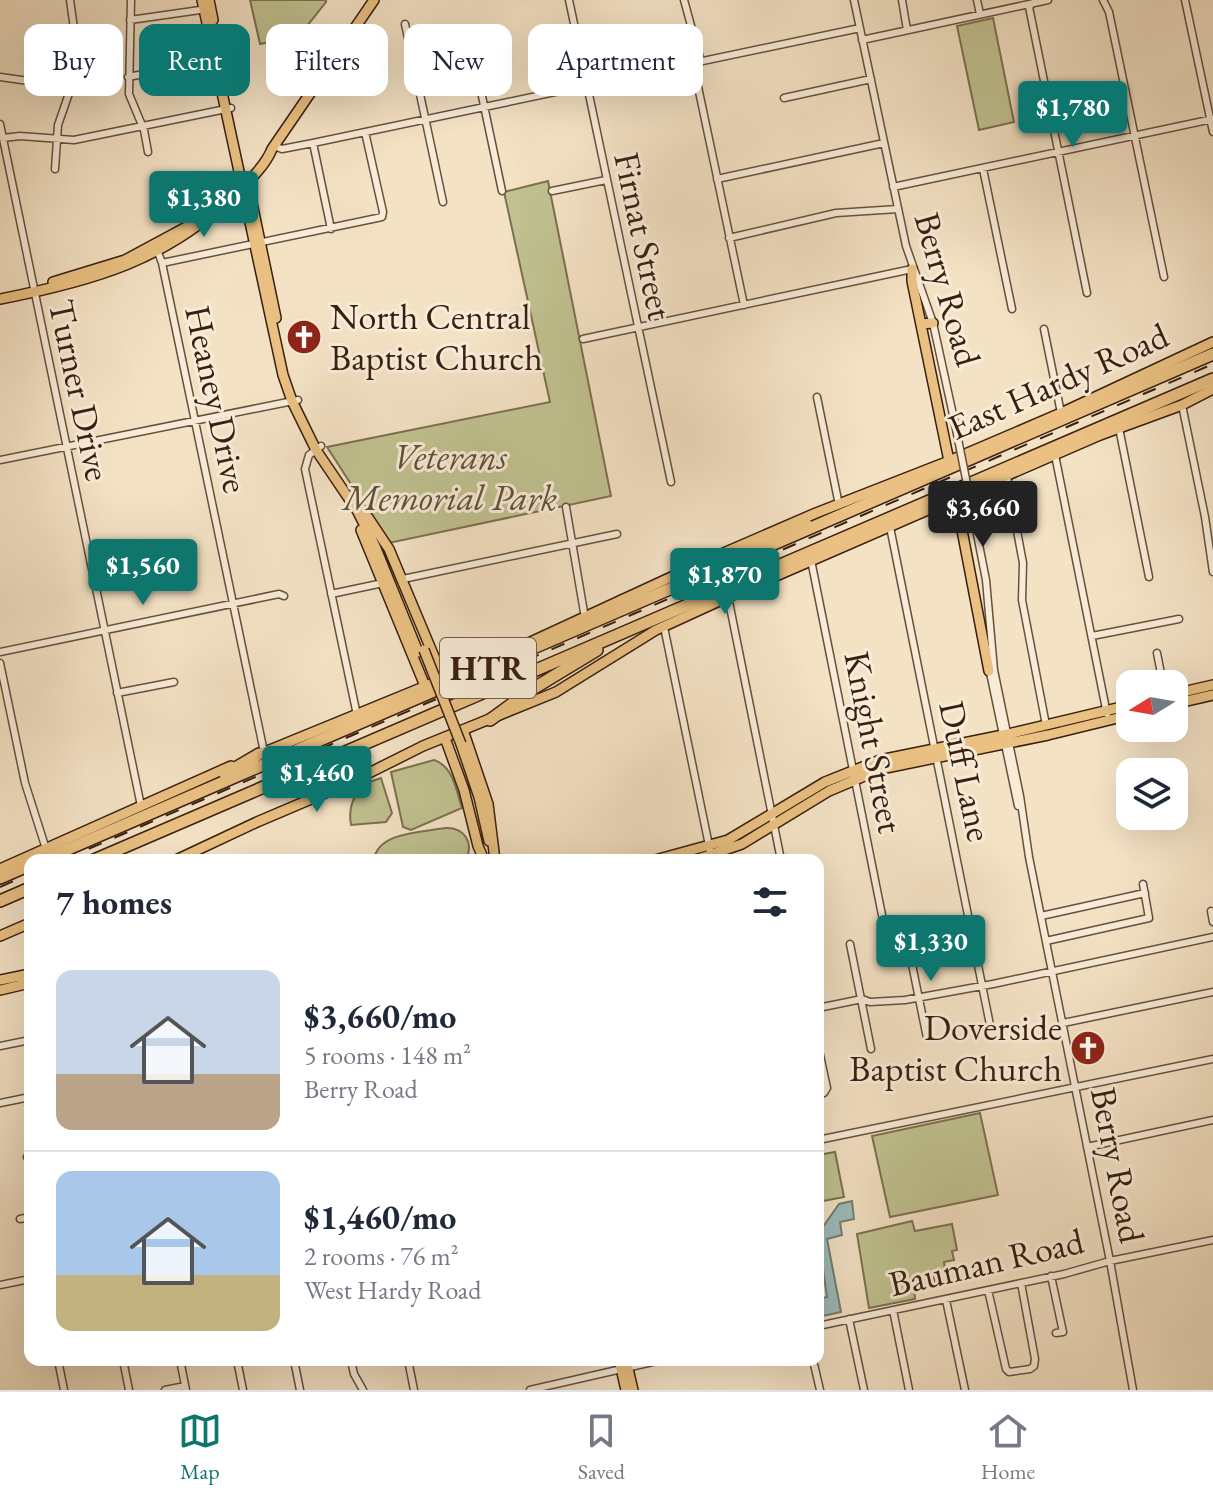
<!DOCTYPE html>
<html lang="en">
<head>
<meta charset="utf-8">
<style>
	body { margin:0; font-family:"EB Garamond",serif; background:#f2f2f3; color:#1f2937; height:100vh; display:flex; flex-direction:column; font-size:30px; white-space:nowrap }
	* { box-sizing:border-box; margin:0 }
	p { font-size:26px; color:#747a83 }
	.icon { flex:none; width:44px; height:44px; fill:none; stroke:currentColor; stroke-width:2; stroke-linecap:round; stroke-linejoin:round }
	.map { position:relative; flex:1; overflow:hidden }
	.details { position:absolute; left:24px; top:854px; width:800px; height:512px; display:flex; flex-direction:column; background:#fff; border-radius:16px; box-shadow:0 8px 32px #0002 }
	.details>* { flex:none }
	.guide { position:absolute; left:24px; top:24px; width:800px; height:72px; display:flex; gap:16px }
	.needle { width:52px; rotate:259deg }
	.controls { position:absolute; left:1116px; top:670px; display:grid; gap:16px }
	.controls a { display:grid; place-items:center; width:72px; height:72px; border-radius:16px; background:#fff; box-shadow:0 8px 32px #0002; font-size:40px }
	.price { position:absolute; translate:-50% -68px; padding:0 18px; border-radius:8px; background:#0f766e; color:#fff; font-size:26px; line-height:52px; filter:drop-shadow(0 2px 4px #0008) }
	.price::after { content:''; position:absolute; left:50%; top:48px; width:24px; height:18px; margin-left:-12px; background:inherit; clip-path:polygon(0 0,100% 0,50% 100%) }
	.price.active { background:#222; color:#fff }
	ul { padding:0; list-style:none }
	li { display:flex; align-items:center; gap:24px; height:200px; padding:0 32px }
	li+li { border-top:2px solid #e0e1e3 }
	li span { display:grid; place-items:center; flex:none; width:224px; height:160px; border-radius:16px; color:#555 }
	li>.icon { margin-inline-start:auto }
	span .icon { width:96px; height:96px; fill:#fffc; stroke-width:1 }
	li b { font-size:34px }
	h2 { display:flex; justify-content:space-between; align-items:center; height:96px; padding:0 32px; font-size:34px }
	.chip { padding:0 28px; border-radius:16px; background:#fff; box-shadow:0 8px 32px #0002; font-size:28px; line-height:72px }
	.chip.active { background:#0f766e; color:#fff }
	.menu { display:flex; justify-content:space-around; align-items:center; height:112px; border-top:2px solid #e0e1e3; background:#fff; font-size:22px; color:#747a83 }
	.menu a { display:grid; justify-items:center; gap:4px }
	.menu .active { color:#0f766e }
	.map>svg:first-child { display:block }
	.green { fill:#c1c291; stroke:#7c7050; stroke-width:2 }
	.water { fill:#9ebcbb; stroke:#757d76; stroke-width:2 }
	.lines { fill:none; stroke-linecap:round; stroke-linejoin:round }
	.minor-casing { stroke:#67503c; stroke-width:9 }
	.major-casing { stroke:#381f0f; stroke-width:12 }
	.highway-casing { stroke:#381f0f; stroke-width:14 }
	.minor { stroke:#f8ecd9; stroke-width:6 }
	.major { stroke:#eac182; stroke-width:9 }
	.highway { stroke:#eac182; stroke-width:11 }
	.rail { stroke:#381f0f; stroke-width:2; stroke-dasharray:14 14; stroke-linecap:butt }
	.minor-bridge-casing { stroke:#67503c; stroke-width:9; stroke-linecap:butt }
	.major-bridge-casing { stroke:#381f0f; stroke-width:12; stroke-linecap:butt }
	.minor-bridge { stroke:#f8ecd9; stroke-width:6 }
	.major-bridge { stroke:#eac182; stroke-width:9 }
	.labels { text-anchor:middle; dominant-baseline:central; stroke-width:6; stroke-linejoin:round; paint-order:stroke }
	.shield { fill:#f8ecd9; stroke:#725c4c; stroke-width:2 }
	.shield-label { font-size:34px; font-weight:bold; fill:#381f0f }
	.street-label { font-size:36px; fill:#381f0f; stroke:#f8ecd9 }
	.poi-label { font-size:36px; fill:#381f0f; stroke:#f8ecd9; text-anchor:start }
	.park-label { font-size:36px; font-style:italic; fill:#615036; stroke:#f8ecd9 }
</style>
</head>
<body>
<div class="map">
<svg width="1213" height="1390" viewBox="0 0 1213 1390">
	<rect width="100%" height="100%" fill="#f4e2c5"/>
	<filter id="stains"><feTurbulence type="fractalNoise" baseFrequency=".0025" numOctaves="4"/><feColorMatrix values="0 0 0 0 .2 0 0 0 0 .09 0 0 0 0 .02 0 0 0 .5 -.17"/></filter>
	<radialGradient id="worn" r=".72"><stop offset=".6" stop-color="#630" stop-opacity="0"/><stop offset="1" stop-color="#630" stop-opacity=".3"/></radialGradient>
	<path class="green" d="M250,0H326V2L299,36L260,44Z
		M993,18L1014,122L979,130L957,26Z
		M548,181L611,496L389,543L327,447L550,402L504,192Z
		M434,760C454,767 456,790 462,808L411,830L403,827L391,772Z
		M381,778L392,813L386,822L351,825C347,802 358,784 381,778Z
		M445,828C465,827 474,843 466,860H374C377,832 423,832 445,828Z
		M980,1113L998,1195L890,1217L872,1136Z
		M835,1152L844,1197L818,1202V1155Z
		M912,1221L915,1231L952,1224L957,1250L952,1251L954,1260L944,1262L945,1269L932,1271L935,1283L914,1287L915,1299L869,1308L857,1234Z"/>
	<path class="water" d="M852,1201L854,1219L840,1222L842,1235L827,1239L841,1312L818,1317V1299L827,1297L818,1234L839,1204Z"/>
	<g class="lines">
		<defs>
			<path id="minor" d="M131,0L129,94L144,130L148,152
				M569,0L671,482
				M684,0L701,62
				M854,0L906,246L933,323L955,424
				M902,0L907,30
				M977,0L980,14
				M1036,0L1029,7L1087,293
				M1103,0L1109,12L1164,277
				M1185,0L1213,132
				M130,20L207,9
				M405,24L443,202
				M862,40L1048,0
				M471,44L502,191
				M693,63L744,305
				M0,77L50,84L69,91
				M128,77L221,59
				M784,98L871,79
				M0,124L141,806
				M3,138L20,136L74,140L231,108
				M313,143L331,229
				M274,146L282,149L313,143L860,28
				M55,169L58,125L75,76L78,57L70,0
				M983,169L1012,309
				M717,179L884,143
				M893,187L1213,119
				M552,191L606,180
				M729,238L836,213L898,209
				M156,247L162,263L264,752
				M162,263L382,217L383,212L365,132
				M1044,329L1061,413
				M583,339L912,269
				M817,397L839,505
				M1182,405L1205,517L1213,572
				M1119,428L1149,577
				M321,446L309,455L305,469L357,715
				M1055,455L1107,714
				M0,460L298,400
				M1007,477L1023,563L1022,600L1046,725
				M566,507L585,618
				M975,524L986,580L994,670L1020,796L1029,857L1110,1261L1133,1390
				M890,527L990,1025
				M811,560L886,935
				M403,579L617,534
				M331,594L383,583
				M728,597L781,860
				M664,627L712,860
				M1092,636L1179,619
				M0,652L279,594L284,596
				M1157,653L1163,684
				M0,663L25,783L46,849
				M989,668L1018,806
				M117,693L174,682
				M1211,911L1213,922
				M1041,916L1145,893
				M906,935L927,1038
				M1046,941L1149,918L1143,884
				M850,944L871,1049
				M818,1008L862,999L870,1002L905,1000L993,984L1213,937
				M1063,1023L1213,992
				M0,1046L30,1040
				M818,1046L827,1088L824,1093L818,1095
				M0,1103L30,1097
				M818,1140L1213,1059
				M1087,1147L1213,1120
				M27,1157H30
				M20,1219L30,1217
				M1051,1276L1063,1332L1056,1333
				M0,1285L30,1279
				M988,1290L1006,1369L1009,1372L1030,1369L1034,1366L1035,1359L1021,1283
				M946,1300L965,1390
				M893,1310L909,1390
				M849,1319L864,1390
				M818,1326L1064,1274L1110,1261L1213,1240
				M58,1360L64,1390
				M123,1360L129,1390
				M180,1360L186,1390
				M237,1360L243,1390
				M294,1360L300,1390
				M351,1360L354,1374L363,1390
				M408,1360L414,1390
				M813,1360L820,1390
				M165,1390L185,1386
				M530,1390L661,1360"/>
			<path id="major" d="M202,0L283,375L292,401L316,450L358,512L375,546L418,652
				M209,0L213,20
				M247,179L276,318
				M912,269V281L949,461
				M53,282L125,260L190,225
				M0,299C93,281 168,260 237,192C250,180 265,166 272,149L374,0
				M921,324L933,323
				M956,499L989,671
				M365,513L389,549L443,678
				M361,530L425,686
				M1174,694L1213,685
				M1174,704L1213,695
				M463,730L488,804L495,860
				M445,738L464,790L478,846L484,860
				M461,744L479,797L489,841
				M255,756L509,652L719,555L816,513L949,461L1061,413L1213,342
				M176,860L257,822L351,782L423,746L556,692L656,630L728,597L1100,435L1182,405L1213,389
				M655,860L728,840L825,782L880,760L1008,734L1130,705
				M695,860L742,844L829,791L881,769L1048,735L1130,715
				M0,869L231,766
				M0,936L30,923
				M0,980L30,974
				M0,990L30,983
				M619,1360L626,1390
				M626,1360L633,1390"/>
			<path id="highway" d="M737,553L806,524
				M622,601L641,595
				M490,720L531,690L597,650
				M225,774L259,754
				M43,860L1213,354
				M94,860L1213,379
				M0,878L30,865
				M0,901L30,888"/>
		</defs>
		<use href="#minor" class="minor-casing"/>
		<use href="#major" class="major-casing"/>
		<use href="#highway" class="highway-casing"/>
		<use href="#minor" class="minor"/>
		<use href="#major" class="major"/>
		<use href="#highway" class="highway"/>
		<path class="rail" d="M63,860L1213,364
			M0,887L30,874"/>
		<defs>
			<path id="minor-bridge" d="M955,424L975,524"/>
			<path id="major-bridge" d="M424,650L461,744"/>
		</defs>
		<use href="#minor-bridge" class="minor-bridge-casing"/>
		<use href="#major-bridge" class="major-bridge-casing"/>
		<use href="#minor-bridge" class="minor-bridge"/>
		<use href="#major-bridge" class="major-bridge"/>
	</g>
	<defs>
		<symbol id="church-disc" viewBox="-11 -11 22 22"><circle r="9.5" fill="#8f2418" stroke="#f8ecd9"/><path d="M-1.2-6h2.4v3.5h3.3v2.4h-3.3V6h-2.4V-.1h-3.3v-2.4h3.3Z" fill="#fff"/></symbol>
	</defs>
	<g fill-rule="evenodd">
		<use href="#church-disc" x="284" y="317" width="40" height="40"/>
		<use href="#church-disc" x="1068" y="1028" width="40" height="40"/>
	</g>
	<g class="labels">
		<rect class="shield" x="440" y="638" width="96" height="60" rx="6"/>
		<g class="shield-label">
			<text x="488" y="668">HTR</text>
		</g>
		<g class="street-label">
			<text transform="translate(644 236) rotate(78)">Firnat Street</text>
			<text transform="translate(948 289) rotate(74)">Berry Road</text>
			<text transform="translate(1058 381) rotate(-24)">East Hardy Road</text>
			<text transform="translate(80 390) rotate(78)">Turner Drive</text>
			<text transform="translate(217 399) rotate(78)">Heaney Drive</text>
			<text transform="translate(874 742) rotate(79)">Knight Street</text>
			<text transform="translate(966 771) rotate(78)">Duff Lane</text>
			<text transform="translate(1118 1165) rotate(79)">Berry Road</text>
			<text transform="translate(986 1262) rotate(-13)">Bauman Road</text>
		</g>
		<g class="poi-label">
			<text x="330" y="316">North Central<tspan x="330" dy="41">Baptist Church</tspan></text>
			<text x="1062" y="1027" text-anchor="end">Doverside<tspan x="1062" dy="41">Baptist Church</tspan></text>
		</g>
		<g class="park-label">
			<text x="450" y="456">Veterans<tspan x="450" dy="41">Memorial Park</tspan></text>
		</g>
	</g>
	<rect width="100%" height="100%" filter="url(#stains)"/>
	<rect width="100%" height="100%" fill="url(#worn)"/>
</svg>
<div class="controls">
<a><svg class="needle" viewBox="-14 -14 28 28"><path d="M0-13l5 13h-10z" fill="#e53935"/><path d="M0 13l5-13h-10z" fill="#747a83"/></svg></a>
<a><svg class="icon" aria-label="layers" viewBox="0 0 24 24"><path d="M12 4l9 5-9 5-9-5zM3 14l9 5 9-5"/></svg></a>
</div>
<b class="price" style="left:1073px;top:149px">$1,780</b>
<b class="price" style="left:204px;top:239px">$1,380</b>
<b class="price active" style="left:983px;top:549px">$3,660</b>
<b class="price" style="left:143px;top:607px">$1,560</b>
<b class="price" style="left:725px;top:616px">$1,870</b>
<b class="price" style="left:317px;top:814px">$1,460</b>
<b class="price" style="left:931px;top:983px">$1,330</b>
<div class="guide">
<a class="chip">Buy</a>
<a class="chip active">Rent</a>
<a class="chip">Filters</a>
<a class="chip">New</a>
<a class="chip">Apartment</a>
</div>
<section class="details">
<h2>7 homes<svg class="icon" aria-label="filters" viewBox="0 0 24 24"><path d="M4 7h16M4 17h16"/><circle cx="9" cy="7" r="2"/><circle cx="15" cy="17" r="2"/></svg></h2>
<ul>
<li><span style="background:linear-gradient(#c9d6e8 65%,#b9a48a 0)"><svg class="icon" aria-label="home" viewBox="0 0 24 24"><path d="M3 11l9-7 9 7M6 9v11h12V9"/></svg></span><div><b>$3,660/mo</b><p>5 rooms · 148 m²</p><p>Berry Road</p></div></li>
<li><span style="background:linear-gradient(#a9c7e8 65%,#c2b280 0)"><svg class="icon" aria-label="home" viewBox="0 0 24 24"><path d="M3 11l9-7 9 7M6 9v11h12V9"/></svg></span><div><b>$1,460/mo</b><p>2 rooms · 76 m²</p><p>West Hardy Road</p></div></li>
</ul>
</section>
</div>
<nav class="menu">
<a class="active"><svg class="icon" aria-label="map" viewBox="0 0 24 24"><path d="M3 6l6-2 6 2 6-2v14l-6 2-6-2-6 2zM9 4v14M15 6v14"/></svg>Map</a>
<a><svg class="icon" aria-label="saved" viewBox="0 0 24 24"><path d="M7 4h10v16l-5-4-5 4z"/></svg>Saved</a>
<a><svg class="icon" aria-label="home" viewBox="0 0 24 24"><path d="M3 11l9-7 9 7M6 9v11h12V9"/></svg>Home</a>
</nav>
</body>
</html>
